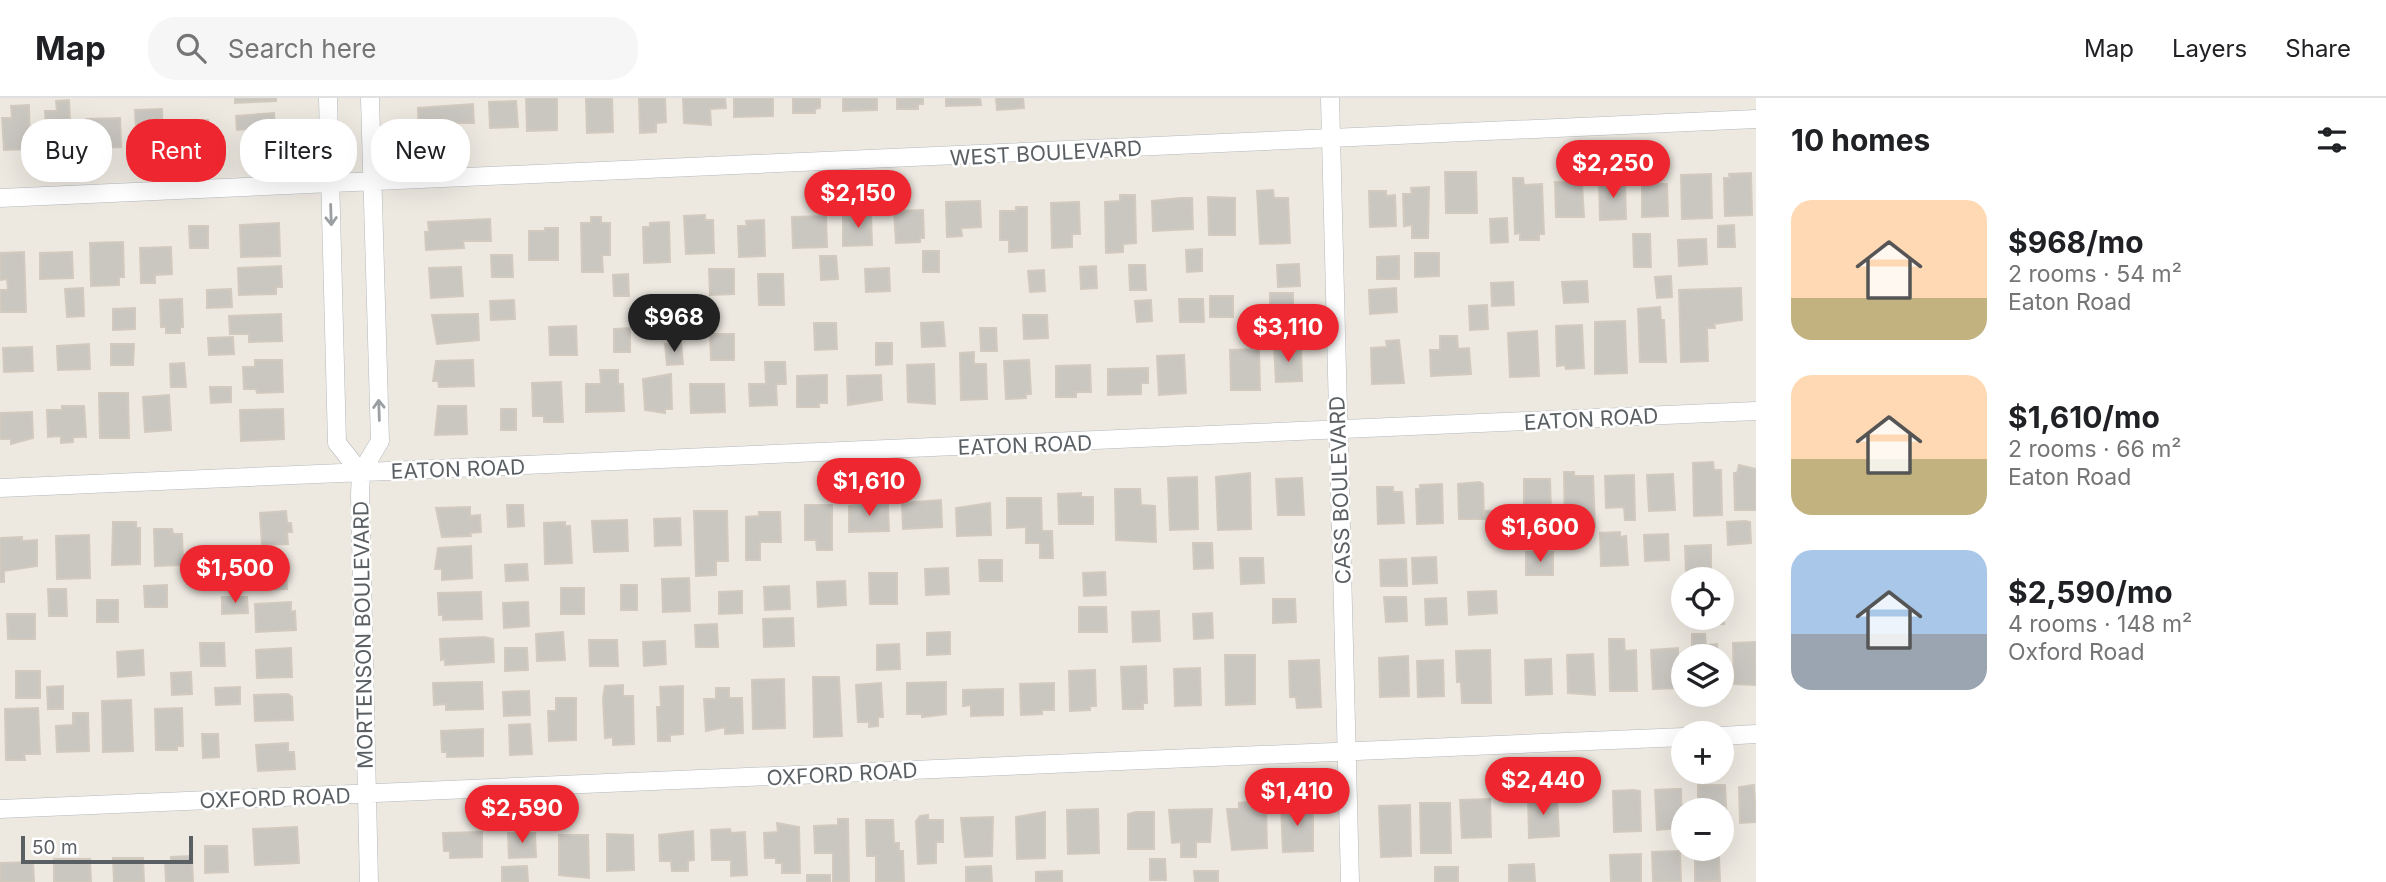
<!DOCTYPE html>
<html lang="en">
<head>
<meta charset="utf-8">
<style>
	body { margin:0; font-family:Inter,sans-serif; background:#f6f6f6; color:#202124; height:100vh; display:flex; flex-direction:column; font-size:26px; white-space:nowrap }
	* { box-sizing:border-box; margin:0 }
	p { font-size:23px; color:#757577 }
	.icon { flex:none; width:38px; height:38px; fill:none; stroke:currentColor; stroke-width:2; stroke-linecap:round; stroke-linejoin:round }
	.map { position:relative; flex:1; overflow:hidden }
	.sheet { display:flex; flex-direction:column; background:#fff; width:630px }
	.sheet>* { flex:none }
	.top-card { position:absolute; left:21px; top:21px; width:665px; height:63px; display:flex; gap:14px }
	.controls { position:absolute; left:1671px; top:469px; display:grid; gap:14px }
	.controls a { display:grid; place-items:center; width:63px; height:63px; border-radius:50%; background:#fff; box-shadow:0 7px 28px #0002; font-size:35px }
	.scale { position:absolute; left:21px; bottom:18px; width:172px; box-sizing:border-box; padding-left:7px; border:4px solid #5a5f63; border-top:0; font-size:19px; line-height:24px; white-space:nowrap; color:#5a5f63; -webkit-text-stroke:5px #fff; paint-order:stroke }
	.price { position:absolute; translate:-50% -60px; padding:0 16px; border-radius:24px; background:#ee262f; color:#fff; font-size:23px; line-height:46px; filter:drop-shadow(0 2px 4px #0008) }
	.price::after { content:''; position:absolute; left:50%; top:42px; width:21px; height:16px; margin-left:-10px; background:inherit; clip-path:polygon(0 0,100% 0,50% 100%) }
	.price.active { background:#222; color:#fff }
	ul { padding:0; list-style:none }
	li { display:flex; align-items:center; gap:21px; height:175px; padding:0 35px }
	li span { display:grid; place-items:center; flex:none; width:196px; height:140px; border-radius:21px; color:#555 }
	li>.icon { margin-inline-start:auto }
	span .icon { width:84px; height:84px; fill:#fffc; stroke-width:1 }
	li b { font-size:30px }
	h2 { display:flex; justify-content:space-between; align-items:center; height:84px; padding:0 35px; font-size:30px }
	.pill { padding:0 24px; border-radius:28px; background:#fff; box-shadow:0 7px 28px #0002; font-size:24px; line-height:63px }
	.pill.active { background:#ee262f; color:#fff }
	header { display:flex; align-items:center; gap:42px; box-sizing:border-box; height:98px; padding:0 35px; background:#fff; border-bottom:2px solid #e0e0e0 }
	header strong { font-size:33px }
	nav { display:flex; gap:38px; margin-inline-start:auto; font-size:24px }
	.search { width:490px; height:63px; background:#f6f6f6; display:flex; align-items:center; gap:18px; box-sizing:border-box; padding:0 24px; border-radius:28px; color:#757577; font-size:26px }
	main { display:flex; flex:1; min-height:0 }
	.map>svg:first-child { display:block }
	.building { fill:#cac6c0; stroke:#d2cabf; stroke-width:2 }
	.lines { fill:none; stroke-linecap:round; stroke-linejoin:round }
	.street-casing { stroke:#b4b8bc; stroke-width:19 }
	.street { stroke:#fff; stroke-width:18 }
	.oneway { stroke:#9c9fa1 }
	.labels { text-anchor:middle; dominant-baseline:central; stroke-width:5; stroke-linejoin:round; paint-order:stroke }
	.street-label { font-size:21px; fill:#5a5f63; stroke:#fff }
</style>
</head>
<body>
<header>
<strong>Map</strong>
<div class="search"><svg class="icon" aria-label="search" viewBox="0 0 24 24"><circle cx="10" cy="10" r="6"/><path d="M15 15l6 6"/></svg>Search here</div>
<nav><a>Map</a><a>Layers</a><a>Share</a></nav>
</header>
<main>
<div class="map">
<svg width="1756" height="784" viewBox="0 0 1756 784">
	<rect width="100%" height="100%" fill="#ede9e1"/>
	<path class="building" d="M235,0H276V3L235,5Z
		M526,0H557V32L527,33Z
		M586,0H612L613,34L587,35Z
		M639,0H665L666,24L656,25V34L640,35Z
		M683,0H725L726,10L710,11L711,27L684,25Z
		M734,0H773V18L734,19Z
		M793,0H820V10L815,11V15H793Z
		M843,0H877V12L843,13Z
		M897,0H923V6H918V11H897Z
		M946,0H980L981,7L946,8Z
		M996,0H1023L1024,10L997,12Z
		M69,2L71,44H63V51L47,52L45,13H57L56,3Z
		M516,3L518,29L490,30L489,4Z
		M473,6L474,25H449V37L419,38L418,10Z
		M29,7L30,51L4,52L2,20H12L11,8Z
		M162,11L163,46L137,47L135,12Z
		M274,15L276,47L250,48L248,31L237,32L236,18Z
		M120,20L121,49L87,50L86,21Z
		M208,22L209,45L187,46V23Z
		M1445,74H1476L1477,115H1446Z
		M1751,75L1752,117L1725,118L1724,80H1730L1729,76Z
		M1711,76L1712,120L1682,121L1681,77Z
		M1615,79H1625L1626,121L1600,122L1599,84L1615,83Z
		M1513,80H1523L1524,87L1542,86L1544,136H1539V142H1520V135L1515,136Z
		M1642,82H1658V86H1667L1668,118L1642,119Z
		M1555,84L1582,85L1584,119H1556Z
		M1429,89L1428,140H1412V127L1404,128L1403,96H1412L1411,90Z
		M1273,92L1274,100H1288L1290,145L1260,146L1257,93Z
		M1369,93H1386V98L1395,97L1396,128L1370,129Z
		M1120,97H1135L1136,145L1123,146V154L1106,155L1105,104L1120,103Z
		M1208,99L1235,100V137H1209Z
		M1181,100H1192L1193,131L1153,133L1152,103Z
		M980,103L981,129L961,130L962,138L947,139L946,104Z
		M1079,104L1080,136H1072V149L1052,150L1051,105Z
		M1016,109H1027V153L1009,154V142H1000V113H1016Z
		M923,112L924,140H920V144L896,145L894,113Z
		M854,115H871L872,147L843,148V119H854Z
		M705,117V122H713L714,155L686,156L684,118Z
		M826,118L827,149L793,150L792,119Z
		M591,119H601V125H610V157H602L603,174H582L581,125H591Z
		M1507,120L1508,144L1491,145L1490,121Z
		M490,121L491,143H463L464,150L426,152L425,134H429L428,124Z
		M764,122L765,158L739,159L738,128H747L746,123Z
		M669,124L670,164L644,165L643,129H650V125Z
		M279,125L280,158L241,159L240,127Z
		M1734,127L1735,149H1718V128Z
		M189,128H208V150H190Z
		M545,130H558V162H529V133H545Z
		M1633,136H1650L1651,169H1634Z
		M1706,141L1707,166L1679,168L1678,142Z
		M123,144L124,179H119V187L91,188L90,145Z
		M171,149L172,176L155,177V185H141L140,150Z
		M1202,151V173L1187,174L1186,152Z
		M923,153H939V174H923Z
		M24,154L26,214H1L0,192H8L7,181L0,182V155Z
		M72,154L73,180L40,181V155Z
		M1415,155H1439V178L1415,179Z
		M491,157H512L513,179H492Z
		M820,158H836L838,181L821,182Z
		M1399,158V181H1377V159Z
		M1299,166L1300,188L1278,189L1277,167Z
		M1129,167H1145L1146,192H1130Z
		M281,168L282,189H276V196L239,197L238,170Z
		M1096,168L1097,190L1081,191L1080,169Z
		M461,169L463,198L431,200L429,170Z
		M889,170L890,193L866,194L865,171Z
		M709,171H734V196L710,197Z
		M1044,172L1045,193L1030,194L1028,173Z
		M628,176L629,198H614L613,177Z
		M758,176H783L784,207H759Z
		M1671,178L1672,199L1657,200L1655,179Z
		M1587,183L1588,204L1564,205L1562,184Z
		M1513,184L1514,207L1492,208L1491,185Z
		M83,190L84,218L67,219L65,191Z
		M1396,190L1397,214L1370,216L1369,192Z
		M1741,190L1742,222L1714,226L1715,230H1707L1708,263L1681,264L1679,192Z
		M231,191L232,209L207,210V192Z
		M1270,195H1293V217H1270Z
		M1210,198H1233V219H1210Z
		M182,201L183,229H180V235H166V229H161L160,202Z
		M1179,201H1203L1204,224H1180Z
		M514,202L515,221L491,222L490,203Z
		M1151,202L1152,223L1137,224L1135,203Z
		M1487,207L1488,231L1470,232L1469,208Z
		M1660,209L1661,222H1664L1666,264H1640L1638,211Z
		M135,210V231L113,232V211Z
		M281,216L282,243L249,244V236H230L229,218Z
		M478,216L479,242L437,246L432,217Z
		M1023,217H1047L1048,240L1024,241Z
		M1625,223L1627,275L1595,276V224Z
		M943,224L945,248L922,249L921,225Z
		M814,225H836L837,251L815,252Z
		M1582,227L1584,270L1566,271L1565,267L1557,268L1556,228Z
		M576,228L577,257H550L549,229Z
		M630,230V254H614V231Z
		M980,230H996L997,253H981Z
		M1537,233L1539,278L1510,279L1508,235Z
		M710,236H734V262H711Z
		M1440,238H1457L1458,251L1469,250L1471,276L1431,278L1430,252H1440Z
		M233,239L234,256L209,257L208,240Z
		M1399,242L1404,285L1372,286L1371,250L1387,249L1386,243Z
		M681,245L683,266L667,267L665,246Z
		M876,245H892V266L876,267Z
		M89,246L90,271L58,272L57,248Z
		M111,246H134L133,267H111Z
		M1301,248L1302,283L1276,284L1274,249Z
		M32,249L33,273L4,274L3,250Z
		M1259,251L1260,292H1231L1230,252Z
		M974,254V266H986L987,301L961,302L960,255Z
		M1184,257L1186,295L1159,297L1157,258Z
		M255,262H282L283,294L257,295L256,291H244L243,269H255Z
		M473,262L474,288L439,289L438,283H433L436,263Z
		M1029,262L1031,296H1026V300L1006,301L1004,263Z
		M765,264H785L786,286H776L777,307L750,308L749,286H766Z
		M184,265L186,289H171L170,266Z
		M934,266L935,306L908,304L907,267Z
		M1090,267L1091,294H1076V299H1056V268Z
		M1148,270V285H1141V296L1108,297V271Z
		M600,272H618V286H623L624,313L586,314V286H601Z
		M671,276L672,311H665V315L645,312L643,281Z
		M827,277V305H819V309H797V278Z
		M881,277L882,302L848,307L847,278Z
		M561,284L563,324H544V318H533L532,285Z
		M690,286H724L725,314L691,315Z
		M210,289H231V304L211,305Z
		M99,295H128L129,340H100Z
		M169,297L171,332L145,334L143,299Z
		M62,308H84L86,339H73V344L61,345V338L48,339L47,312H62Z
		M438,308H466L467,336L435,337Z
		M283,311L284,341L241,343L240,312Z
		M501,311H516V332H501Z
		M32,314L33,340L11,346V341H0V315Z
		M1713,364L1714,372H1721L1722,417L1694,418L1693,365Z
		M1739,367L1756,371V412H1735L1734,375H1737Z
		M1564,374H1574V378H1593L1595,429H1565Z
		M1250,375L1251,431L1218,432L1216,379Z
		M1673,376L1675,412L1649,413L1647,377Z
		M1634,377L1635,422H1625L1624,409L1606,410L1605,378Z
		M1197,379L1198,431L1170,432L1168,380Z
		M1302,380L1304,417H1278L1276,381Z
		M1524,381H1550L1551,415L1524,416Z
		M1480,384L1483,386L1484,421H1459L1458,386Z
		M1442,386L1443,425L1417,426L1416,391H1420V387Z
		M1377,389H1393V394H1402L1404,425L1378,426Z
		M1115,391H1140L1141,407L1155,408L1156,444L1116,442Z
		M1081,395V399H1093V426H1059L1058,396Z
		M1007,400H1041L1042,433H1052L1053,460H1040V445H1026V429L1007,430Z
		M941,402L942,429L903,431L902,405Z
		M990,405L991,437L957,438L956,410Z
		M868,406H888L889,433L849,434V408Z
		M507,407H523L524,428L508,429Z
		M805,407H832V452H817L816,442H805Z
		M470,409V418L480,417L481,434L470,435L471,438L442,439L436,410Z
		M286,413L287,425H291L292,434H287L288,446L262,447L260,415Z
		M694,413H727L728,463H716V477L696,478Z
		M1486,413H1496V433H1486Z
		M759,414H780L781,444H760V462H746V419L759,418Z
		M680,420L681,447L655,448L654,421Z
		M627,422L628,453L594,454L592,423Z
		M1745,423L1750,424L1751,445L1728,447L1727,424Z
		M113,424H136V430H140V466L112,467Z
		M565,424V428H570L572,465L545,466L544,425Z
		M154,431H172L173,436H182L183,467L155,468Z
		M1620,434V439L1626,438L1628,467L1601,468L1600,435Z
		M1668,436L1669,462L1645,463L1644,437Z
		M89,437L90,480L57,481L56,438Z
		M22,439V443L37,442V468L4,473V484H0V440Z
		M1193,445H1212L1213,470L1194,471Z
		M1711,447V474H1686L1685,448Z
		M471,448L472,480L442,482V471H435L438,450Z
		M239,454L240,469L217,471L216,455Z
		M1526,454H1553V477H1526Z
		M1436,459L1437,485L1413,486L1412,460Z
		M282,460V470L286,469L287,491L257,492V488H245L244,471L253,470V461Z
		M1240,460H1263L1264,485L1241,486Z
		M1406,461L1407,488H1381L1380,462Z
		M979,462H1002V483H980Z
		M527,466L528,482L506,483L505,467Z
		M948,470L949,496L926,497L925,471Z
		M1105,474L1106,497L1084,498L1083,475Z
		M869,475H897V506H870Z
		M689,480L690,513L663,514L662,481Z
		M845,483L846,507L818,509L817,484Z
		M167,487V509H145L144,488Z
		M621,487H637V512H621Z
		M789,488L790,511L765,512L764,489Z
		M561,490H584V516H561Z
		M48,491H66L67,518H49Z
		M742,493V515L719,516V494Z
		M1496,493L1497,515L1469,517L1468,494Z
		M481,494L482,521L443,522V517H439L438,495Z
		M222,499H247L248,515L222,516Z
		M1384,499H1406L1407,523L1386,524Z
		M1446,500L1447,526L1426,527L1425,501Z
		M1273,501H1295L1296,524L1273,525Z
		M97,502H118V524H97Z
		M291,504V514L295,513L296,532L256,534L255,506Z
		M528,504L529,528L504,530L503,505Z
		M1722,505L1724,526H1708V520H1722Z
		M1079,509H1106L1107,534H1079Z
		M1159,513L1160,543L1133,544L1132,514Z
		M1212,515L1213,540L1194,541L1193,516Z
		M7,516H35V541H8Z
		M793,520L794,548L764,549L763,521Z
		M717,526L718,549H696L695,527Z
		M563,534L565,562L537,563L536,536Z
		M950,534V556L927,557V535Z
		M1692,536H1705L1706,547L1717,546L1718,558H1692Z
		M484,539L493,541L494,564L445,567V561L441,562L440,541Z
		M1609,541H1624L1625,553L1636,552L1637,593H1610Z
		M589,542H617L618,568H590Z
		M665,543L666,566L644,568L643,544Z
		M1756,544V587L1734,586L1733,545Z
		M200,545H224L225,568H201Z
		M899,546L900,571L877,572V547Z
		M291,550L292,579L257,580L256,552Z
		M505,550H527L528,572L505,573Z
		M1678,550L1679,590L1653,591L1651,552Z
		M143,552L144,577L118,579L117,554Z
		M1490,552L1491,605H1462L1461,584H1457L1456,553Z
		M1593,556L1595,597L1568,595L1567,557Z
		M1225,557H1255V606L1226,607Z
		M1408,558L1409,598L1380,599L1379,560Z
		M1551,561L1552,596L1526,597L1525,562Z
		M1319,562L1321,609L1297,610L1296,599H1290L1289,563Z
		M1443,562L1444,598L1418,599L1417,563Z
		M1146,568L1147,605H1143V611H1123L1121,569Z
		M1200,570L1201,607L1175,608L1174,571Z
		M1095,572L1096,608H1090V612L1070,613L1069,573Z
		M16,573H40V600H16Z
		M191,574L192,596L172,597L171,575Z
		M813,579H839L842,638L814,639Z
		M784,581L785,630L753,631L752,582Z
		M482,584L483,611L446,612V606L434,607L433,585Z
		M946,584V616L922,619V616H907V585Z
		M881,585L883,619H878V628L869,629V624H858L856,587Z
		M1054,585V612H1042V616L1021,617L1020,586Z
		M623,587V598H633L634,646L613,647V639L605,640L603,600L605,588Z
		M63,588V611H48L47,589Z
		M683,588V636L670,637V643H658L657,609H661L660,589Z
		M240,589V606L216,607L215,590Z
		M716,590H729V600H742L743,635L725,636V629L706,633L704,601H716Z
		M1003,591V617L971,618V607L963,608V592Z
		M529,593L530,617L504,618L503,594Z
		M288,596L292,599L293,622L255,623L254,597Z
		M556,600H576V642L549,643L548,613H556Z
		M131,602L133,653L103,654L102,603Z
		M38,610L40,656H24L25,662H6L5,611Z
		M182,610L183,648H177V652H156L155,611Z
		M73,615H88L89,653L57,654L56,628L73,627Z
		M530,626L532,656L510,657L509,627Z
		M483,631V658L447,659V654H442L441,633Z
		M202,636H218L219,659L203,660Z
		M288,645V654H294L295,671L258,673L256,647Z
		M1698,687H1725L1727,727H1722V712H1698Z
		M1754,687L1756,724L1740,725L1739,689Z
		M1673,691H1681L1682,730L1657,732L1655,692Z
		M1633,692L1640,693L1641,733L1614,734L1613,693Z
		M1557,698L1559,738L1529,740L1528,699Z
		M1490,701L1491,739L1462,740L1460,702Z
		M1247,704L1248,708L1266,707L1267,750L1232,752L1227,711H1239V705Z
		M1420,705H1450L1451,755H1421Z
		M1313,706V753L1283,754L1281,707Z
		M1410,707L1411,758L1381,759L1379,708Z
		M1098,711L1099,755L1068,756L1067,712Z
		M1212,711L1210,744H1196V759H1181V744L1172,745L1169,712Z
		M1045,714V760L1017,761L1016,719Z
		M1136,714H1154V751H1128V716Z
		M928,717V722H943V744H936V765L918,766L916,723L920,718Z
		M993,719L992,758L965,759L961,720Z
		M838,721H848L849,784H833V755H815L814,728L838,727Z
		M866,722H893L894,745H899V753H903L904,784H876V758H867Z
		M777,725L799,729L800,775H782V765H776V760H765L764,735L778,734Z
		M297,729L299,765L255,767L253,731Z
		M730,731L731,735L745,734L747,777L731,778V762H712L711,732Z
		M693,733L694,762L688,763V773H672L671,763H660L659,737Z
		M482,734V759L450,760V753H444L443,735Z
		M508,735H535L536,759L509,760Z
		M607,736L633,737L634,772L607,773Z
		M559,737H588L589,780L559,777Z
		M205,748H227L228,774L205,775Z
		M1680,753L1681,784H1653L1652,754Z
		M1641,756V784H1611L1610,757Z
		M192,758L193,784H166L165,763H171V759Z
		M1719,758L1720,783L1695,784V759Z
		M113,760H143L144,784H114Z
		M54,761H90L91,784H54Z
		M1150,761H1165L1166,782H1150Z
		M33,764L34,784H0V765Z
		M1534,766L1535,784H1509V767Z
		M527,768L528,784H502V769Z
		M991,768L992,784H966V769Z
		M1435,769H1458V784H1435Z
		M1062,773V784H1036V774Z
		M1194,773H1218V784H1195Z
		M807,777H830V784H807Z"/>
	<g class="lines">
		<defs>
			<path id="street" d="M328,0L337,345L361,375
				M1330,0L1350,784
				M0,100L1756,21
				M0,390L1756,313
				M1722,638L1756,636
				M0,711L1684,639
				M369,784L360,397L361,375L380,343L370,0"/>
		</defs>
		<use href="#street" class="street-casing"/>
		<use href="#street" class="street"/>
	</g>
	<defs><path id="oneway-shaft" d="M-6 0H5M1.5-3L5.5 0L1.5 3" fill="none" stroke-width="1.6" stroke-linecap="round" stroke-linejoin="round" transform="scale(1.75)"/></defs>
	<g class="oneway">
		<use href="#oneway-shaft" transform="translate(331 117) rotate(88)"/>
		<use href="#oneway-shaft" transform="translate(379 312) rotate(-92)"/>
	</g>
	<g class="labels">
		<g class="street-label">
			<text transform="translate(1046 55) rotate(-3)">WEST BOULEVARD</text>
			<text transform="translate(1591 321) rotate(-3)">EATON ROAD</text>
			<text transform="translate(1025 347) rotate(-2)">EATON ROAD</text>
			<text transform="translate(458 371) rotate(-2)">EATON ROAD</text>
			<text transform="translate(1340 392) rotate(-92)">CASS BOULEVARD</text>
			<text transform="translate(363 537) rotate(-91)">MORTENSON BOULEVARD</text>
			<text transform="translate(842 676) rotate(-3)">OXFORD ROAD</text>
			<text transform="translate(275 700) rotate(-2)">OXFORD ROAD</text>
		</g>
	</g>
</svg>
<div class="controls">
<a><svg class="icon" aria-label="locate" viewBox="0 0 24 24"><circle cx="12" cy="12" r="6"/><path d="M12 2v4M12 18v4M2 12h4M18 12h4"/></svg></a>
<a><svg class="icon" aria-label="layers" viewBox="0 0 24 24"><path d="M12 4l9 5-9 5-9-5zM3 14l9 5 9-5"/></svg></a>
<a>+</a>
<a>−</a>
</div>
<div class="scale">50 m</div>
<b class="price" style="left:1613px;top:102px">$2,250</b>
<b class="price" style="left:858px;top:132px">$2,150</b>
<b class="price active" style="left:674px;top:256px">$968</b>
<b class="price" style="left:1288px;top:266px">$3,110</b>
<b class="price" style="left:869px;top:420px">$1,610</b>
<b class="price" style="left:1540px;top:466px">$1,600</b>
<b class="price" style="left:235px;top:507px">$1,500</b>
<b class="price" style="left:1543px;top:719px">$2,440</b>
<b class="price" style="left:1297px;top:730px">$1,410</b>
<b class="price" style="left:522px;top:747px">$2,590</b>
<div class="top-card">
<a class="pill">Buy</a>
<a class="pill active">Rent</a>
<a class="pill">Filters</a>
<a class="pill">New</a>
</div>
</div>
<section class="sheet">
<h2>10 homes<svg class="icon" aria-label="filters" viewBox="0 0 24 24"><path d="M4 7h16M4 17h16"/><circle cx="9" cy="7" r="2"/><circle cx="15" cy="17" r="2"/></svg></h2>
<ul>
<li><span style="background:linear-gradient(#ffd9b3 70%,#c2b280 0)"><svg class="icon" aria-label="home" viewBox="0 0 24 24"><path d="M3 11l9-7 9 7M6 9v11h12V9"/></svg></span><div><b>$968/mo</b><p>2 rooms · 54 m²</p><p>Eaton Road</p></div></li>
<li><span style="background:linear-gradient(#ffd9b3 60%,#c2b280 0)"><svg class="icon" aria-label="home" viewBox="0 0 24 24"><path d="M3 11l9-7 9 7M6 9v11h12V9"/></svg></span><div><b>$1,610/mo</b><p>2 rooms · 66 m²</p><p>Eaton Road</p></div></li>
<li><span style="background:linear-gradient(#a9c7e8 60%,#9aa5b1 0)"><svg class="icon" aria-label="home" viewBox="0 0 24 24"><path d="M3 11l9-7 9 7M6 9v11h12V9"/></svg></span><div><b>$2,590/mo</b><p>4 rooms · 148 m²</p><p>Oxford Road</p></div></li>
</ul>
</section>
</main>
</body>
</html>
